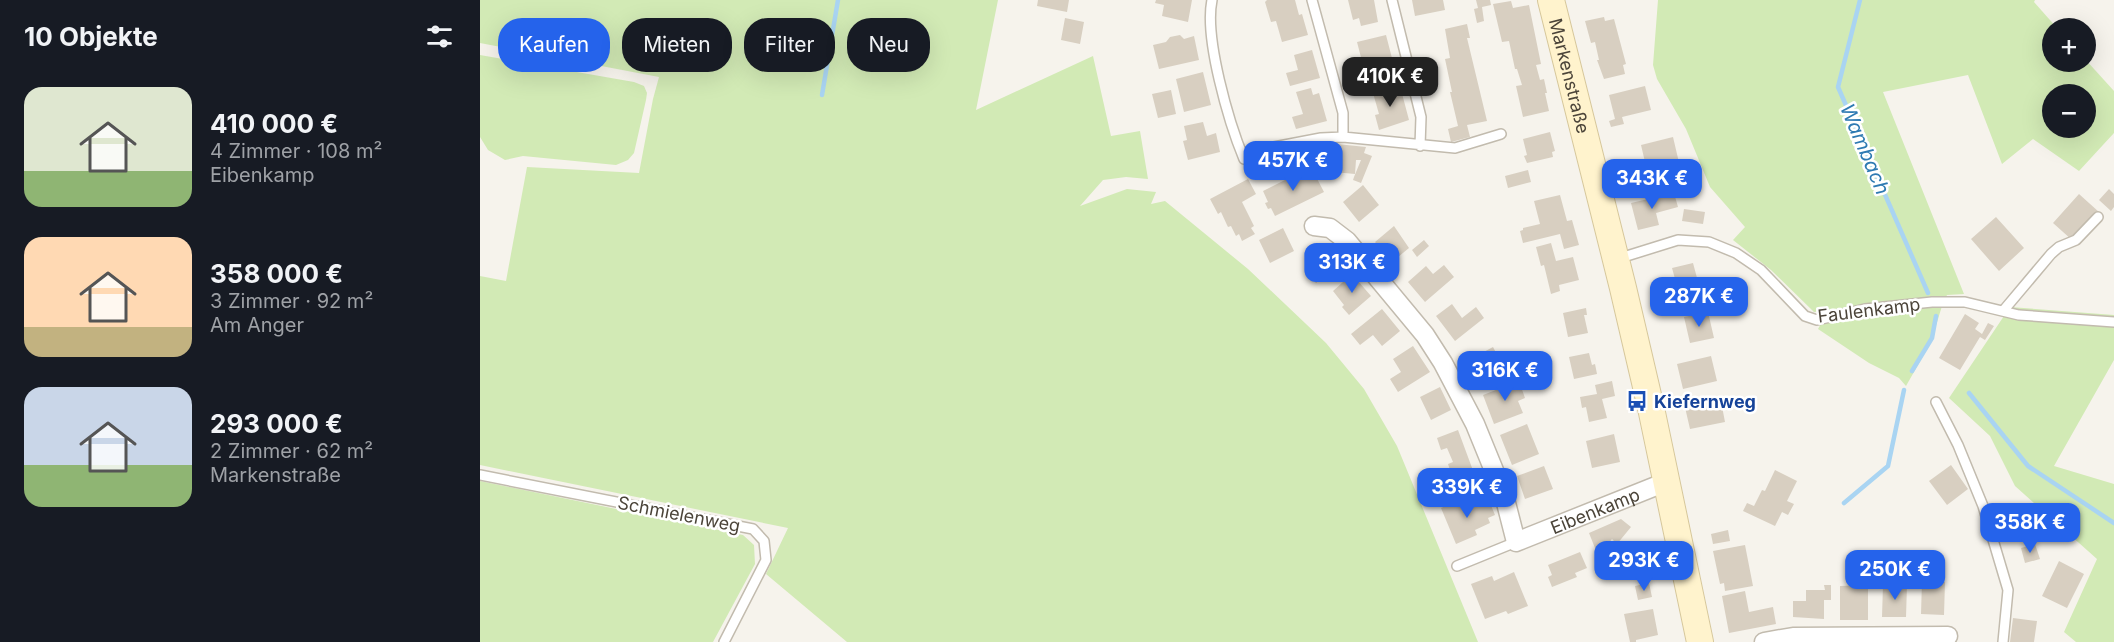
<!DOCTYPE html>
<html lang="de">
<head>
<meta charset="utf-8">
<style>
	body { margin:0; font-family:Inter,sans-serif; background:#20242c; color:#f1f3f6; height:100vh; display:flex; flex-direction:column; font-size:22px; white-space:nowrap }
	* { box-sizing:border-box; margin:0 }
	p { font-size:20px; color:#9ea1a6 }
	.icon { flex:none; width:33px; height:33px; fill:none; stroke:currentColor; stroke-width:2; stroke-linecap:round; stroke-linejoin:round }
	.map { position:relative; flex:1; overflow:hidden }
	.sheet { display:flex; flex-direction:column; background:#171b24; width:480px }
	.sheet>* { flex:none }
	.hud { position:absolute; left:18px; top:18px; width:570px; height:54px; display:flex; gap:12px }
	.fabs { position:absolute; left:1562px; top:18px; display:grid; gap:12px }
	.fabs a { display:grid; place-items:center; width:54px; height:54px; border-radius:50%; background:#171b24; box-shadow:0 6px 24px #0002; font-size:30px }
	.price { position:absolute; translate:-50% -51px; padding:0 14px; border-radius:12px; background:#2563eb; color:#fff; font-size:20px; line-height:39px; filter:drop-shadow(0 2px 3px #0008) }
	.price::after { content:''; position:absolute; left:50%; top:36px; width:18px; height:14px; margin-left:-9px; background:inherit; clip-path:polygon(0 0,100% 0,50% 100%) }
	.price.on { background:#222; color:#fff }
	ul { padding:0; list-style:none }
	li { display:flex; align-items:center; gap:18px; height:150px; padding:0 24px }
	li span { display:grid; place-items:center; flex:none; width:168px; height:120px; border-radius:18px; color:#555 }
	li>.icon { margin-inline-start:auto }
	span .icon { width:72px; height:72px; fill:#fffc; stroke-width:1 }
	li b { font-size:26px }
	h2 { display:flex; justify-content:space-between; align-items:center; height:72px; padding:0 24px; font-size:26px }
	.tag { padding:0 21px; border-radius:24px; background:#171b24; box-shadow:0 6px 24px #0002; font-size:21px; line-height:54px }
	.tag.on { background:#2563eb; color:#fff }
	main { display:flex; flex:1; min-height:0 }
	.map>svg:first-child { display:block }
	.green { fill:#d2eab5; fill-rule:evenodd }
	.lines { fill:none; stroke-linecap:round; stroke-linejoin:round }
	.stream { stroke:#a9d4f2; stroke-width:4.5 }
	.building { fill:#d8cfc1 }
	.lane-casing { stroke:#c2bbae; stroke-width:12 }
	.street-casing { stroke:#c2bbae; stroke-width:21 }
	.secondary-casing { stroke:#d6c79b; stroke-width:28 }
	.lane { stroke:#fff; stroke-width:9 }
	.street { stroke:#fff; stroke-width:18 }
	.secondary { stroke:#fff3cd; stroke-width:26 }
	.labels { text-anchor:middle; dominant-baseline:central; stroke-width:5; stroke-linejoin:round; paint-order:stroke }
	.street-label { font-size:18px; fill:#4b4439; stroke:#fff }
	.transit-label { font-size:18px; font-weight:bold; fill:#164399; stroke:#fff; text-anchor:start }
	.water-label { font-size:20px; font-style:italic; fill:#2e7ab2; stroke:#fff }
</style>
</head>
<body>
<main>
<section class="sheet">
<h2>10 Objekte<svg class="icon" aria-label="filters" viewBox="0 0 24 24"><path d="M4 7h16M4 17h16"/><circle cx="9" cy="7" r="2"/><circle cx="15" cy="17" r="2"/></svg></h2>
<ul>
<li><span style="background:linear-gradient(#dfe7d0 70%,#8fb573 0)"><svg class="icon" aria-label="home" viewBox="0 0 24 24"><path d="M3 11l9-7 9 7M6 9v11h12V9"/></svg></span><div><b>410 000 €</b><p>4 Zimmer · 108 m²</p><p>Eibenkamp</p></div></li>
<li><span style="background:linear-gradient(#ffd9b3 75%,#c2b280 0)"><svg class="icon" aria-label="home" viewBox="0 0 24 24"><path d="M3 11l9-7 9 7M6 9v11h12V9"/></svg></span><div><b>358 000 €</b><p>3 Zimmer · 92 m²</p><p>Am Anger</p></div></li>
<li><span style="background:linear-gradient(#c9d6e8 65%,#8fb573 0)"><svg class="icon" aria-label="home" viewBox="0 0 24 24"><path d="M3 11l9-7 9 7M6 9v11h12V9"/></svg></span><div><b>293 000 €</b><p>2 Zimmer · 62 m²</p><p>Markenstraße</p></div></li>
</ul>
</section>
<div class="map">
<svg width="1634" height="642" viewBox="0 0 1634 642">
	<rect width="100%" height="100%" fill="#f6f3ec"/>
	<path class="green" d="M0,0H518L496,110L613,56L631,136L660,131L668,179L646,177L623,180L600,206L647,189L676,192L671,204L685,201L768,269L846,343L884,389L917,446L998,642H367L286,574L308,528L0,465V276L26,281L47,167L159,173L173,99L179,77L0,43Z
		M1178,0H1555L1554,2L1577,28H1572V62H1605V59L1634,91V133L1599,171L1553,139L1522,164L1488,75L1403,92L1484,294L1467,295L1462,306L1451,342L1426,386L1419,378L1389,363L1338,329L1348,311L1334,312L1291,270L1253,240L1265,227L1230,187L1206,129L1177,79L1173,65ZM1572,94H1605V128H1572Z
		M0,55L154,82L164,86L167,93L166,100L154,153L148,160L136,165L43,156L25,160L8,150L0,137Z
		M1530,307L1634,315V360L1574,466L1634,484V642H1596L1584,632L1617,559L1535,486L1510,436L1469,398Z
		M0,481L263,535L274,545L275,564L233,642H0Z"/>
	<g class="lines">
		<path class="stream" d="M1380,0L1358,87L1448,293
			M342,95L358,0
			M1432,371L1452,338L1456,316
			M1489,393L1548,466L1634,523
			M1364,503L1408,466L1424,390"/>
	</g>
	<path class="building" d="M558,0H589L587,12L557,6Z
		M676,0H712L708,22L682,16L684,5L675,3Z
		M787,0H815L819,15L822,14L828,35L802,42L796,21L791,22L785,2Z
		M868,0H894L898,22L881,26L879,18L873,20Z
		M932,0H963L965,10L935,16Z
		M996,0H1010L1011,5L1002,7L1004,21L997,23L994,9L998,8Z
		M1031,1L1033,8L1049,5L1061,64L1056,65L1060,80L1064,79L1067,93H1065L1069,111L1043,117L1036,86L1042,85L1037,69H1035L1029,41L1022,42L1013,4Z
		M1124,17L1125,21L1134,19L1146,64L1143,65L1145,74L1124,79L1117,60H1119L1115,42L1111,43L1105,21Z
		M585,18L604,22L600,44L581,40Z
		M987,24L990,38H987L1007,121L987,125L990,137L971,142L968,129L978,126L970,92H972L965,59L970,58L965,29Z
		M700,35L704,39L714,36L719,60L679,69L673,45L686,42L690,37Z
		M906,35L913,62L884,69L877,42Z
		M832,50L840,78L810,86L806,73L818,70L814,55Z
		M723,72L731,105L704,112L696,79Z
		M920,86L929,120L899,130L895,115L899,114L893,93Z
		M1165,86L1171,110L1142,117L1144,124L1131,127L1129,121L1135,119L1129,95Z
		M831,88L833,95L839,93L847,121L816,129L812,117L823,114L816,92Z
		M691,90L696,114L678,118L672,94Z
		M723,122L727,136L736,133L740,152L708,160L703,141L707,140L704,126Z
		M1070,132L1075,151L1072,152L1073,157L1047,163L1044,156L1047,155L1043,139Z
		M1193,137L1201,171L1212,168L1214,176L1189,183L1186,175L1169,179L1161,145Z
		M857,144L886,147L884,153L892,156L881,183L873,180L874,177L881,160H876L875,174L843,171L845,146L856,147Z
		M831,167L844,192L795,216L791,208L788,209L785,203L788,202L783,191Z
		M1048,170L1051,182L1028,188L1025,176Z
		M768,179L776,194L762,202L774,226L771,228L775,234L762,241L759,234L756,236L751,226L748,227L747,225L741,212L738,214L730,199Z
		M883,185L899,205L879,222L863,202Z
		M1629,189L1634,194V207L1631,211L1619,200Z
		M1194,193L1198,207L1176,213L1179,225L1158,230L1151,203Z
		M1599,194L1619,212L1592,240L1573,223Z
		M1080,195L1087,221L1092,220L1099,245L1084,249L1080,234L1043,243L1040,231L1043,230V228L1060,224L1054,201Z
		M1204,209L1225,212L1223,224L1202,221Z
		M1516,217L1544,248L1519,271L1491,239Z
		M914,226L929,248L912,262L895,242Z
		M803,228L814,251L790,263L779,240Z
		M944,240L949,246L937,257L932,250Z
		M846,243L862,262L836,283L829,275L834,270L826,260Z
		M1071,243L1076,261L1093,257L1099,280L1079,285L1080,291L1071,294L1064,265L1061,266L1056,247Z
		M1213,263L1220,289L1192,296L1190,288L1197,286L1192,268Z
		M964,265L974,277L945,302L928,282L946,266L953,274Z
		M872,274L891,296L869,315L862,307L864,305L853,291Z
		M972,304L982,318L996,307L1004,318L975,341L956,316Z
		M1106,308L1107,315H1104L1108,333L1088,337L1083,313Z
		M902,309L920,331L902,346L893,335L880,345L871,334Z
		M1228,312L1234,338L1210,343L1204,317Z
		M1485,314L1499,323L1495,329L1502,334L1508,323L1514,326L1505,340L1500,337L1480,370L1459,358Z
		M933,346L950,372L918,392L910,379L921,372L913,359Z
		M1013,347L1023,366L997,380L987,361Z
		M1109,353L1112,365L1115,364L1117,374L1094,379L1089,357Z
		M1231,356L1237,381L1203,389L1197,364Z
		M1039,381L1045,398L1038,401L1043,413L1014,424L1003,395Z
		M1132,381L1135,396L1122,399L1127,418L1109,422L1106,407L1102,408L1100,397L1117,394L1115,385Z
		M960,387L971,410L951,420L940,397Z
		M1240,396L1245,422L1210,429L1204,403Z
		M1047,424L1059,454L1032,465L1020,435Z
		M978,430L998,484L984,490L982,484L972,488L968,478L972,476L968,464L973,462L967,448L961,450L957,438Z
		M1134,434L1140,462L1112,468L1106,441Z
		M1471,465L1488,489L1467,505L1449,481Z
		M1064,466L1073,489L1045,499L1037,476Z
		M1295,470L1317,481L1307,501L1314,504L1308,515L1302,512L1295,526L1263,511L1267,503L1274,506L1282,490L1285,491Z
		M1008,498L1015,515L1008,518L1010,523L995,530L997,535L976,544L961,508L982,499L985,508Z
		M1141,519L1151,527L1137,544L1132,539L1122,551L1117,553L1109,533Z
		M1248,530L1250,541L1233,544L1231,534Z
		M1175,544L1179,563L1145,569L1143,555L1155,553L1154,548Z
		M1555,544L1560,559L1545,563L1541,548Z
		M1265,545L1273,586L1245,591L1244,583L1240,584L1233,551Z
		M1100,552L1107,568L1095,573L1097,577L1072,587L1068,577L1072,575L1068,565Z
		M1579,561L1604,574L1587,608L1562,596Z
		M1390,568H1396V583H1390Z
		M1034,572L1048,606L1028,614L1026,611L1005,619L991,584L1012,576L1014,581Z
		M1442,581L1465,582L1464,615L1441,614Z
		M1169,583L1172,597L1158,600L1155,586Z
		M1344,585H1351V600H1344V619L1313,617V601H1326V590H1345Z
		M1388,585V620H1360V586Z
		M1403,585H1427L1426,617H1402Z
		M1265,591L1269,612L1293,607L1296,624L1249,633L1242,596Z
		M1173,609L1178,635L1156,640V642H1150L1144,614Z
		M1533,618L1557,621L1554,642H1530Z"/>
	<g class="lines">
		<defs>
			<path id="lane" d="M732,0C724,38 749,123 764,159L794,147L841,138L863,137L975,148L1021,134
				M832,0L863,113V137
				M912,0L941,117L940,146
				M1137,259L1198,240L1229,242L1256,253L1281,270L1325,316L1337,320L1385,309L1452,302H1485L1539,315L1634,322
				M1523,311L1571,254L1579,247L1596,240L1618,217
				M1456,402L1478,445L1503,506L1528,590L1523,642
				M0,475L273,529L284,541L286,560L244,642
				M977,566L1036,542"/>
			<g id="street">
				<path id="s1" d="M834,226L850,228L867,241L945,335L963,363L995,424L1024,495L1036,542L1186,482"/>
				<path d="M1284,642L1313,637L1468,636"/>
			</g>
			<g id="secondary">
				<path id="s2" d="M1071,0L1143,288L1171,408L1220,642"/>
			</g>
		</defs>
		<use href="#lane" class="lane-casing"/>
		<use href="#street" class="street-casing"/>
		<use href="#secondary" class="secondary-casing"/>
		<use href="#lane" class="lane"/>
		<use href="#street" class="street"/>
		<use href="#secondary" class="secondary"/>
	</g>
	<defs>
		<symbol id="bus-bare" viewBox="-9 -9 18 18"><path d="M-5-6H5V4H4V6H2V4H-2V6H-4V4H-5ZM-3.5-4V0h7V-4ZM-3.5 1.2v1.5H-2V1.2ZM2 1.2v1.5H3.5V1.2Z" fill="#1a4fb4" stroke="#fff" stroke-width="2.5" paint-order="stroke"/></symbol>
	</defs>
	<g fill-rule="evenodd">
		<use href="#bus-bare" x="1142" y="386" width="30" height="30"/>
	</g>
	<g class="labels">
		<g class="street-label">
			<text stroke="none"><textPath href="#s2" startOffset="78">Markenstraße</textPath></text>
			<text transform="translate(1389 310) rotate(-7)">Faulenkamp</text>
			<text stroke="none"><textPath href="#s1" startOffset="472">Eibenkamp</textPath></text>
			<text transform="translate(199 514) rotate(11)">Schmielenweg</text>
		</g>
		<g class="transit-label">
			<text x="1174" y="401">Kiefernweg</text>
		</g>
		<g class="water-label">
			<text transform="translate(1385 149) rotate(67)">Wambach</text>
		</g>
	</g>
</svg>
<div class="fabs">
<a>+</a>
<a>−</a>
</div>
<b class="price on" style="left:910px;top:108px">410K €</b>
<b class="price" style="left:813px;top:192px">457K €</b>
<b class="price" style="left:1172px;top:210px">343K €</b>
<b class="price" style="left:872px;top:294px">313K €</b>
<b class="price" style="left:1219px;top:328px">287K €</b>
<b class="price" style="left:1025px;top:402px">316K €</b>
<b class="price" style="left:987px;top:519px">339K €</b>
<b class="price" style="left:1550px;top:554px">358K €</b>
<b class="price" style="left:1164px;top:592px">293K €</b>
<b class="price" style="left:1415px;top:601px">250K €</b>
<div class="hud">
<a class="tag on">Kaufen</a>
<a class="tag">Mieten</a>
<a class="tag">Filter</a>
<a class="tag">Neu</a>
</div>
</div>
</main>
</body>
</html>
